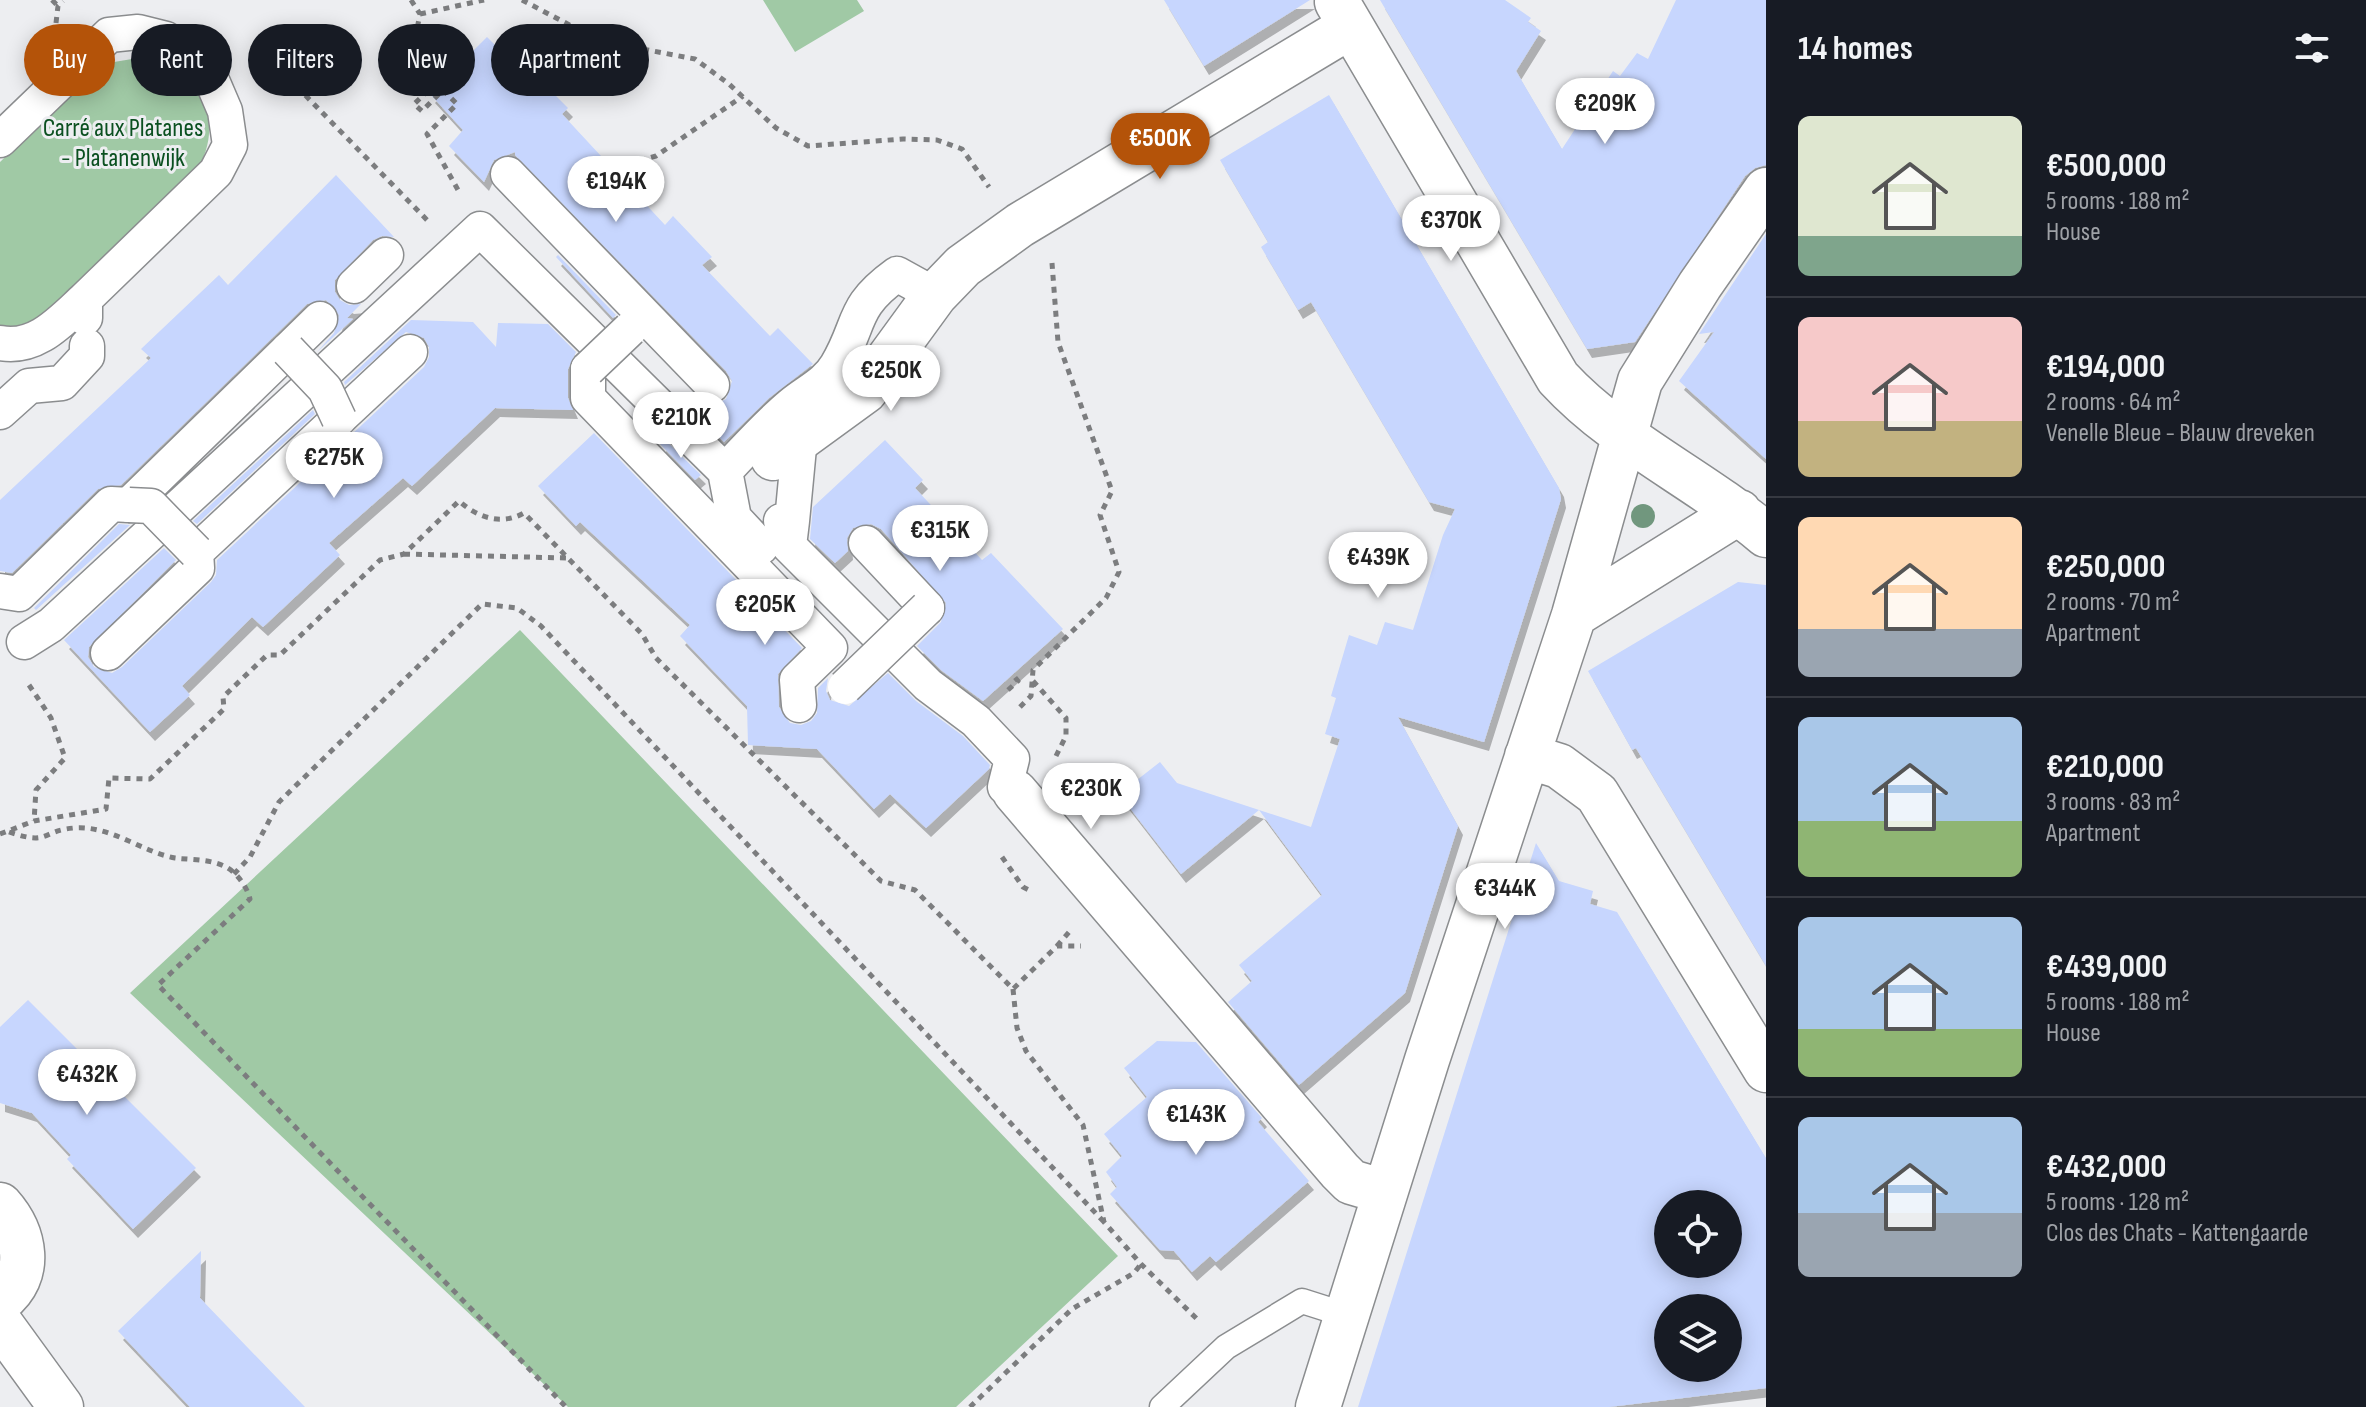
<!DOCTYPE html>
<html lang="en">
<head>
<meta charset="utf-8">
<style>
	body { margin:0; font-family:"Sofia Sans Condensed",sans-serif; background:#20242c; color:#f1f3f6; height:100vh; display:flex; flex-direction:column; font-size:30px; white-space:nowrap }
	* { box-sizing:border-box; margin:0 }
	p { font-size:26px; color:#9ea1a6 }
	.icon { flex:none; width:44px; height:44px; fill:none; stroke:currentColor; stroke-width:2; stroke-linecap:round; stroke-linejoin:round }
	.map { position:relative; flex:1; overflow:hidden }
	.panel { display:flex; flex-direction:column; background:#171b24; width:600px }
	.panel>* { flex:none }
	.guide { position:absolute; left:24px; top:24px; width:760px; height:72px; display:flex; gap:16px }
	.buttons { position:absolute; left:1654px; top:1190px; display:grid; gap:16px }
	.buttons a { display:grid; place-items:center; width:88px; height:88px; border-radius:50%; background:#171b24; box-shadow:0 4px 20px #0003; font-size:40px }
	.price { position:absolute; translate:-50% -68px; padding:0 18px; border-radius:28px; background:#fff; color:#222; font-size:26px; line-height:52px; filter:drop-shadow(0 2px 4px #0008) }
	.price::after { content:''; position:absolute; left:50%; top:48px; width:24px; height:18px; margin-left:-12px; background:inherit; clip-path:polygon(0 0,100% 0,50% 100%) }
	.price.on { background:#b45309; color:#fff }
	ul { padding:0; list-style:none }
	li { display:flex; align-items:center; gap:24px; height:200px; padding:0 32px }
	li+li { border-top:2px solid #363941 }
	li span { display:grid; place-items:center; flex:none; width:224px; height:160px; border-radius:12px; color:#555 }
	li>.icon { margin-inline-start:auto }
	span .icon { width:96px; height:96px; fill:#fffc; stroke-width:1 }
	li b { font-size:34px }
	h2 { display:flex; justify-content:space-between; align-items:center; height:96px; padding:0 32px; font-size:34px }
	.pill { padding:0 28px; border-radius:36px; background:#171b24; box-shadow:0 4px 20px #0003; font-size:28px; line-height:72px }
	.pill.on { background:#b45309; color:#fff }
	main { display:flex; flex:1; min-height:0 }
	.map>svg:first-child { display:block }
	.green { fill:#a0c9a5 }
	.building { fill:#c7d6fe; fill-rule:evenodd; filter:url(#shadow) }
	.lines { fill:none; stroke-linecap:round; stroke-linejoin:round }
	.service-casing { stroke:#8b8d8f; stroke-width:27 }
	.pedestrian-casing { stroke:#8b8d8f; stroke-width:37 }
	.minor-casing { stroke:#8b8d8f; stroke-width:47 }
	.path { stroke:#7c7d7f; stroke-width:5; stroke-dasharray:6 6; stroke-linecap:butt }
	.service { stroke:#fff; stroke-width:24 }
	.pedestrian { stroke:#fff; stroke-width:34 }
	.minor { stroke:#fff; stroke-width:44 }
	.pedestrian-bridge-casing { stroke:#8b8d8f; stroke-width:37; stroke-linecap:butt }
	.pedestrian-bridge { stroke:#fff; stroke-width:34 }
	.tree { fill:#71977e }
	.labels { text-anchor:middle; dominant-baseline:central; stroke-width:6; stroke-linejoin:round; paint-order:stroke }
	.park-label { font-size:26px; fill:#0b5020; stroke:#edeef1 }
</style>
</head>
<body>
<main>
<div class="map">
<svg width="1766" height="1407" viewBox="0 0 1766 1407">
	<defs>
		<filter id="shadow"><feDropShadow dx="5" dy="9" stdDeviation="0" flood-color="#0004"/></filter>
	</defs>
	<rect width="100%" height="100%" fill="#edeef1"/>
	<path class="green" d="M763,0H857L864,11L795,52Z
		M138,58C196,72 230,117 195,174L32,324L0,330V162L102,64Z
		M520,630L1118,1256L956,1407H568L130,993Z"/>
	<path class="building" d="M1164,0H1310L1204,66Z
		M1380,0H1505L1531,18L1528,22L1541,31L1516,71L1562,149L1613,71L1620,76L1637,53L1648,59L1676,0H1766V165L1755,168L1745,176L1635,342L1587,349Z
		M487,37L523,73L524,64L568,108L562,114L665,225L673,216L712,257L702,265L770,336L778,328L813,364L769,398L724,442L693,411L702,402L716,404L726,399L732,381L726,371L515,155V152L494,160L484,182L449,146L463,130L430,94Z
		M1329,95L1559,488L1561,499L1484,742L1398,717L1458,826L1405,993L1299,1085L1228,1002L1252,981L1239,965L1322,895L1259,810L1181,874L1119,794L1160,762L1177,783L1311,827L1340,739L1325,734L1336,698L1331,696L1349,635L1377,645L1385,622L1413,630L1443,535L1455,509L1429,502L1311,302L1298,310L1261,247L1268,242L1220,160Z
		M336,175L394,237L382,236L373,240L335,280V292L340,300L349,305L361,304L347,318L353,319L317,352L334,333L339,315L326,300L307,304L121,485L98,489L12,573L0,571V500L151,358L141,349L219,275L228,285Z
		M1766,234V459L1679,381L1714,332L1699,334Z
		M558,255L616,315L613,318L556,257Z
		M411,320L473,322L496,347L498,323L548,324L576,352L568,369V398L573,410L495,408L412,486L403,478L329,543L340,555L263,627L252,617L182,686L190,695L150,732L64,640L164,548L176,560L89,647L88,657L94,667L112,673L122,667L211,582L216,575L217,560L424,367L429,357V347L424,338L406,332L345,385L344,382Z
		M313,410L315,414L197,524L193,521Z
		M594,433L802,648L778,674L779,707L790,723L801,725L811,721L817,713L818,688L828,678L826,691L830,700L849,706L888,673L916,701L963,736L990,765L989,769L926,828L890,794L874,809L817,749L748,745L747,706L680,636L690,625L580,522L576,526L538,486Z
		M664,439L701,475L695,480L660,444Z
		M885,440L923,480L915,488L982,560L991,553L1063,629L983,701L941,670L917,646L941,622L946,603L881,529L871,524L853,528L847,538L848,551L835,563L810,539L813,507Z
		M119,524L130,525L36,610L34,608Z
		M1738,582L1766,585V966L1636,748L1632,750L1588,671Z
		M1536,843L1559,881L1593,891L1590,904L1617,912L1766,1158V1388L1609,1407H1358ZM1668,1204H1728V1264H1668ZM1668,1308H1728V1368H1668Z
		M28,1000L196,1168L133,1229L67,1159L71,1155L32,1113L0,1103V1027Z
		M1157,1041L1196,1042L1262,1118L1258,1122L1309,1181L1216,1262L1210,1256L1192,1272L1174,1251L1160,1250L1110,1194L1117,1187L1106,1172L1122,1156L1104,1134L1147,1097L1124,1068Z
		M201,1251L200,1298L305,1407H190L118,1331Z"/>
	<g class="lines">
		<defs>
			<path id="service" d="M1162,1407L1226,1347L1302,1301L1346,1315"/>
			<path id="pedestrian" d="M0,140L109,35L138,32L166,39L190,56L210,76L225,111L230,145L216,172L85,299V318
				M508,174L712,385
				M354,286L386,255
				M0,343C36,350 61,321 85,299
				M588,369V398L830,648L797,680L799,705
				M0,412L29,386L62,383L87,356V346
				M725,471C746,449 767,425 791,405C806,392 826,384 837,365C862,323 850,308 897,274L935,295
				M781,521H792L800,437
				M792,521L789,546L928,685L976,721L1012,759L1005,787
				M866,543L927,608
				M0,591L19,594L111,504L129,505L320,319
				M24,642L51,625L480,229L725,471L734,518L761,547
				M108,653L197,568L196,552L410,352"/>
			<path id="minor" d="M1337,2L1558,378C1617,442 1700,479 1766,535
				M773,458L865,391L935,295L963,266L1020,225L1351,26
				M1574,615L1739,512
				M1527,756L1559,766L1597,794L1766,1070
				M1015,792L1340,1171L1351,1182L1385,1192
				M0,1205C25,1233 34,1275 0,1301
				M0,1323L61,1407
				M1318,1407L1427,1060L1574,615L1640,381L1700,285L1766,190"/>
		</defs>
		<use href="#service" class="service-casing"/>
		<use href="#pedestrian" class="pedestrian-casing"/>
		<use href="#minor" class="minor-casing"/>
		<path class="path" d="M52,0L58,6
			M411,0L420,14L416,34L430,89L414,104L422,111L443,90L457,104L427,134L458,190
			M522,0L600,41L695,59L729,84L776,128L808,146L903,139L937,140L962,149L989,187
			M420,14L484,0
			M56,23L58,6L63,1
			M250,56H267L427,220
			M611,181L628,164L656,156L743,96
			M404,554L566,558
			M1033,681L1066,718V736L1056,756
			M29,685L51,718L65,758L36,790L34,821
			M1008,690L1018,681L1013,675
			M1020,707L1031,696L1033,670L1106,598L1119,572L1100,515L1112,491L1058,342L1052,263
			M9,832C50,846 40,831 74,828C110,825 142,852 175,858C191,860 209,859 224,866C237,872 247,887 250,899L158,985L566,1407
			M0,834L34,821L106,809L109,778L150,779L224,709L223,697L267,655H280L380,560L404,554L459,501C477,517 501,526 524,513L642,634L656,658L881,881L915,890L1013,989L1057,946H1081
			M1002,857L1023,887L1031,891
			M234,874L250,857L279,802L482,604L517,608L541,626L1104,1222
			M1057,946L1070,931
			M1013,989L1017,1028L1026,1051L1083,1125L1104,1222L1141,1264L1199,1321
			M970,1407L1072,1309L1134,1273L1141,1264"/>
		<use href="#service" class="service"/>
		<use href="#pedestrian" class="pedestrian"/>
		<use href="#minor" class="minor"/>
		<defs>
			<path id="pedestrian-bridge" d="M288,350L325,389L339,419
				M588,369L630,329
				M129,505L151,506L196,552
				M845,687L927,608"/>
		</defs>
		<use href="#pedestrian-bridge" class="pedestrian-bridge-casing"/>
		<use href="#pedestrian-bridge" class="pedestrian-bridge"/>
	</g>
	<circle class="tree" cx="1643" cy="516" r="12"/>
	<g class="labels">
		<g class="park-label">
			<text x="123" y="128">Carré aux Platanes<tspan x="123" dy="30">- Platanenwijk</tspan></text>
		</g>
	</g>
</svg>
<div class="buttons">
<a><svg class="icon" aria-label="locate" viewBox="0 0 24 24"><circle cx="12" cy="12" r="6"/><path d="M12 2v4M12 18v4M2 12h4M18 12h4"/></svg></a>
<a><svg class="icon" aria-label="layers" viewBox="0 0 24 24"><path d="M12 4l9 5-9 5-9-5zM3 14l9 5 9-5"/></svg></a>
</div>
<b class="price" style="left:1605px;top:146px">€209K</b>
<b class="price on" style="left:1160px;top:181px">€500K</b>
<b class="price" style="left:616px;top:224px">€194K</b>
<b class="price" style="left:1451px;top:263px">€370K</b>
<b class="price" style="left:891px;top:413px">€250K</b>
<b class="price" style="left:681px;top:460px">€210K</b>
<b class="price" style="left:334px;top:500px">€275K</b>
<b class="price" style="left:940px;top:573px">€315K</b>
<b class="price" style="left:1378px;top:600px">€439K</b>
<b class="price" style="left:765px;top:647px">€205K</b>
<b class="price" style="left:1091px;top:831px">€230K</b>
<b class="price" style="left:1505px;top:931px">€344K</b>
<b class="price" style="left:87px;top:1117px">€432K</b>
<b class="price" style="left:1196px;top:1157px">€143K</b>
<div class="guide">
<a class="pill on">Buy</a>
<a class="pill">Rent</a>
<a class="pill">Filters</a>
<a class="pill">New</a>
<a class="pill">Apartment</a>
</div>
</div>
<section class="panel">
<h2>14 homes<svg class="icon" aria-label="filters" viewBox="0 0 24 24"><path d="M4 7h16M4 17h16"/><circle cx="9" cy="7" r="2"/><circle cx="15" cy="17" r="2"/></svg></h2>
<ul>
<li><span style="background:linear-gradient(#dfe7d0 75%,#7fa58c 0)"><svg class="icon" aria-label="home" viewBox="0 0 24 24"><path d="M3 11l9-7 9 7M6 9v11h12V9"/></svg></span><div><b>€500,000</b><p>5 rooms · 188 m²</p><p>House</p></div></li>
<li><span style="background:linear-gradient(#f6c9c9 65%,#c2b280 0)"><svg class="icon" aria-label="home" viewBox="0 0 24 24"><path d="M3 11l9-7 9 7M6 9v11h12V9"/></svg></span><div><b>€194,000</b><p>2 rooms · 64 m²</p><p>Venelle Bleue - Blauw dreveken</p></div></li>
<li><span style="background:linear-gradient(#ffd9b3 70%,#9aa5b1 0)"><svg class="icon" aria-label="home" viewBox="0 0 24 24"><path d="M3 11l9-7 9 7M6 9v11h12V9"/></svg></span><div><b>€250,000</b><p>2 rooms · 70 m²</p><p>Apartment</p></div></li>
<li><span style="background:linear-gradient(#a9c7e8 65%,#8fb573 0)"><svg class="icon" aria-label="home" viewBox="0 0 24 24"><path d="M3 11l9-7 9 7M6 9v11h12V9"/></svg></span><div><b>€210,000</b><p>3 rooms · 83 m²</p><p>Apartment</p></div></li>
<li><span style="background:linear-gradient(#a9c7e8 70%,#8fb573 0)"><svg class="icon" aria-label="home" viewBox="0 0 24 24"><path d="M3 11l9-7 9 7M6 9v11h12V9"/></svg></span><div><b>€439,000</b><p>5 rooms · 188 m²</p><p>House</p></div></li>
<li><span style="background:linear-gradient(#a9c7e8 60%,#9aa5b1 0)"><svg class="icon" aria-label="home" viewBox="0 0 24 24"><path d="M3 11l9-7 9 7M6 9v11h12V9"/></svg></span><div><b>€432,000</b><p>5 rooms · 128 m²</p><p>Clos des Chats - Kattengaarde</p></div></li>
</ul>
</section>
</main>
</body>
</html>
